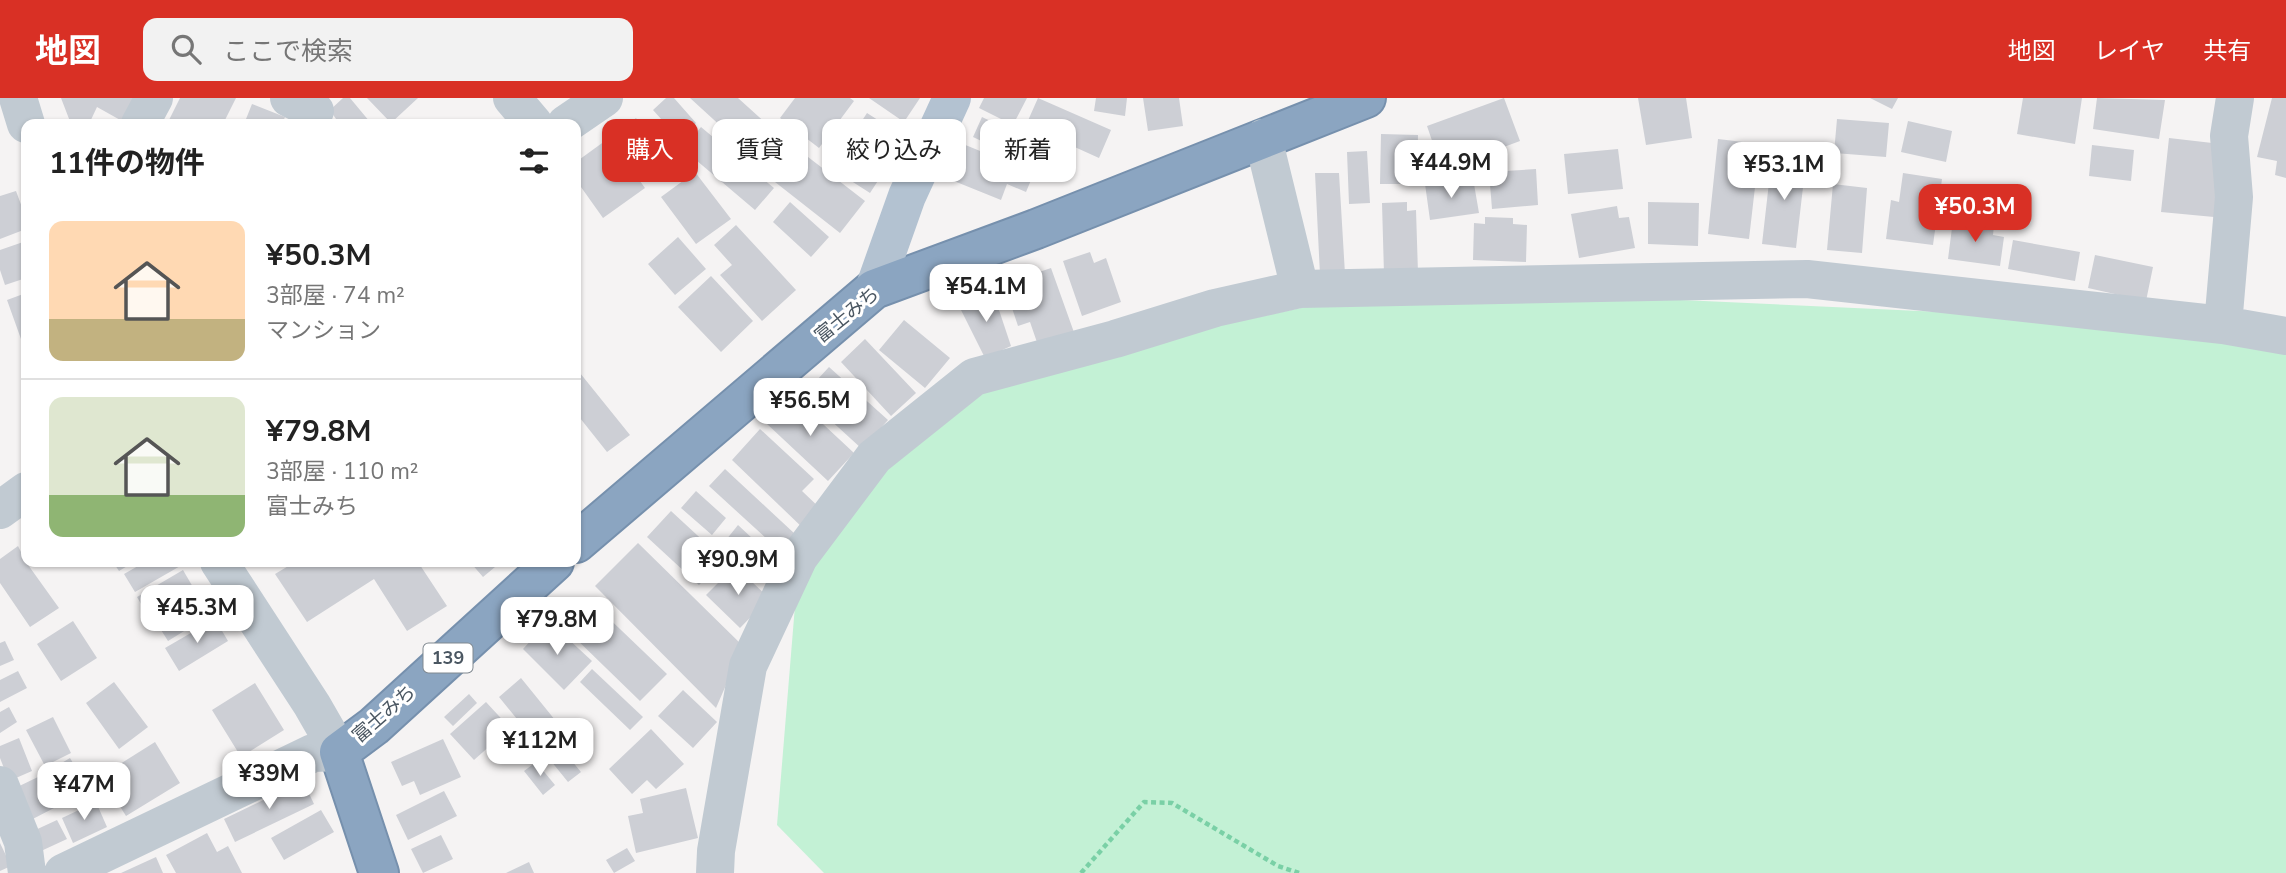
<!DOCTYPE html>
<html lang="ja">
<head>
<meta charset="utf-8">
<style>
	body { margin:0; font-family:"Nunito Sans","Noto Sans JP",sans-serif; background:#f2f2f2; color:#222; height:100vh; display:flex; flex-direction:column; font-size:26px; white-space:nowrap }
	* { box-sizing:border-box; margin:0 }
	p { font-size:23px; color:#767676 }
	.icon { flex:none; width:38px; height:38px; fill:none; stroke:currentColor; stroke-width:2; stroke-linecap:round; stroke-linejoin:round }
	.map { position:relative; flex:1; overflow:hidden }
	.side { position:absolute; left:21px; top:21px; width:560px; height:448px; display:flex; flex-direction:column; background:#fff; border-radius:14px; box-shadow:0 2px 5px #0004 }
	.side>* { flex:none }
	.banner { position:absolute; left:602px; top:21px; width:665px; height:63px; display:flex; gap:14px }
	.price { position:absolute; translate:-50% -60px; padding:0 16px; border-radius:14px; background:#fff; color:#222; font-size:23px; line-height:46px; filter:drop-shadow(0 2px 4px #0008) }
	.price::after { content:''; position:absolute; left:50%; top:42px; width:21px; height:16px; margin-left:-10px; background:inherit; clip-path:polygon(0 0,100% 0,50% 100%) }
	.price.active { background:#d93025; color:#fff }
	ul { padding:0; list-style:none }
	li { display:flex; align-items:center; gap:21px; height:175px; padding:0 28px }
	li+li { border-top:2px solid #e0e0e0 }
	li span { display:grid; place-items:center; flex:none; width:196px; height:140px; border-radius:14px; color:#555 }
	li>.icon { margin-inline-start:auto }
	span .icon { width:84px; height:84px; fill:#fffc; stroke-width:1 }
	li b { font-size:30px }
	h2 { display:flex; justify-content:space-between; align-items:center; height:84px; padding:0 28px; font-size:30px }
	.pill { padding:0 24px; border-radius:14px; background:#fff; box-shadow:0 2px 5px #0004; font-size:24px; line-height:63px }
	.pill.active { background:#d93025; color:#fff }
	header { display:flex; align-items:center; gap:42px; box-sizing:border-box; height:98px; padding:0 35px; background:#d93025; color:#fff }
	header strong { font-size:33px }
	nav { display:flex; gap:38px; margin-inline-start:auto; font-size:24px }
	.search { width:490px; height:63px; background:#f2f2f2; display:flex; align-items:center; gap:18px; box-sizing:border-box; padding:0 24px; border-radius:14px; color:#767676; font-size:26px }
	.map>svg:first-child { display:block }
	.green { fill:#c3f1d5 }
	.building { fill:#cdcfd5 }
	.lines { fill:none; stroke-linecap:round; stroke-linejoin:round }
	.highway-casing { stroke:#7690ad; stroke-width:42 }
	.path { stroke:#7ad0a6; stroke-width:4.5; stroke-dasharray:5 3.5; stroke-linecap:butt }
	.minor { stroke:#c1cad2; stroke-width:38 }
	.major { stroke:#b3c2d1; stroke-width:38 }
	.highway { stroke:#8ba5c1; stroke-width:38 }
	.labels { text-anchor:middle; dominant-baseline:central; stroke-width:6; stroke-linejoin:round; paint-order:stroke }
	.shield { fill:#fff; stroke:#808990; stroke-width:2 }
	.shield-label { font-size:18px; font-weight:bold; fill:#4a5661 }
	.street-label { font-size:19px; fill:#4a5661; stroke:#fff }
</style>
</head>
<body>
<header>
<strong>地図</strong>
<div class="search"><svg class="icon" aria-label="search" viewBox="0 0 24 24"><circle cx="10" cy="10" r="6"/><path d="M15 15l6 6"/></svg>ここで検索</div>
<nav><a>地図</a><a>レイヤ</a><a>共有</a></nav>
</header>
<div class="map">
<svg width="2286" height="775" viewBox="0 0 2286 775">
	<rect width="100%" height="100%" fill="#f5f3f3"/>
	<path class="green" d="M1401,189L2223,227L2286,244V775H824L777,727L799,459L974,279Z"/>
	<path class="building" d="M61,0H135L122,23L97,9L89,26H71Z
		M180,0H236L223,26H178L169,22Z
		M343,0H350L370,24L367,26H329L336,21L330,12Z
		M367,0H418L391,25Z
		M666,0H674L696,25L679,41L653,12Z
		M690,0H738L770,29L748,53Z
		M795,0H850L854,3L819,50L780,20Z
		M869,0H920L904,24Z
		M984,0H1027L1013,27L979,10Z
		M1038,0L1111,32L1099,60L1026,27Z
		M1096,0H1127L1125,18L1094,13Z
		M1143,0H1179L1183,28L1148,33Z
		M1504,0L1520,43L1442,72L1427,28Z
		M1638,0H1686L1692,40L1646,47Z
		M1870,0H1898L1892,11Z
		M2023,0H2082L2075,46L2017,36Z
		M2097,0L2165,2L2159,41L2093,31Z
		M2272,0H2286V80L2275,77L2277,63L2257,59Z
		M252,6L285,19L282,26H244Z
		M867,15L906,40L870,95L831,70Z
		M982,19L1055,54L1046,74L973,39Z
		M636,20L671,69L651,84L617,34Z
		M1837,21L1889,25L1886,59L1834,55Z
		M1908,23L1952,33L1946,64L1901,54Z
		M701,29L774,90L755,112L683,51Z
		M1381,36L1418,37L1417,86H1380Z
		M609,40L645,90L603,120L576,82V64Z
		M2169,40L2221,46L2214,119L2161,114Z
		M1718,41L1760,46L1749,141L1708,136Z
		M963,46L1034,75L1026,94L1007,86L1001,102L949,81Z
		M2092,47L2134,52L2131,83L2089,78Z
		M1618,51L1623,91L1568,96L1564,56Z
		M799,52L865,103L840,135L775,84Z
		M1367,53L1370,105L1349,106L1347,54Z
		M1772,58L1806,63L1796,150L1762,146Z
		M1536,71L1538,107L1492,111L1489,74Z
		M695,74L731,121L696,146L661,99Z
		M1315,75H1339L1345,176L1320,177Z
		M1903,75L1942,81L1933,147L1886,141L1891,102L1899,104Z
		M1461,82V87L1474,86L1479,115L1430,122L1425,86Z
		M1833,86L1867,90L1862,155L1827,152Z
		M16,93L26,120V131L0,141V98Z
		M790,104L829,139L811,159L773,124Z
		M1407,104V113L1416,112L1418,175L1384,176L1382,105Z
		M1648,104L1699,105L1698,148L1648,146Z
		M1617,108L1619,120L1629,119L1635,150L1579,160L1571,116Z
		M1485,119L1513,120V126L1527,127L1526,164L1473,162L1474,125L1485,126Z
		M1953,122L1994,127L1993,137L2004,139L2000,168L1948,161Z
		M736,127L796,192L762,223L720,177L732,167L714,147Z
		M678,139L706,171L675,197L648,166Z
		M2013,142L2080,154L2075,183L2008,171Z
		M26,143V180L5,187L0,172V152Z
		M1090,154L1094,165L1106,160L1121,204L1082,218L1063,163Z
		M2095,157L2153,169L2146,203L2088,190Z
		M1051,170L1076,240L1040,253L1030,224L1018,228L1004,186Z
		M711,178L753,223L721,254L678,209Z
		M993,194L1011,248L985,260L958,206Z
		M26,195V255L7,202Z
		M904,222L950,260L925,290L879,252Z
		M865,241L916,295L891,318L841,264Z
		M829,269L888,322L862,351L803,297Z
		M580,275L630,337L607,354L576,315V279Z
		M793,298L854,355L828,383L767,326Z
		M760,331L814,381L802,393L823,413L805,432L732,362Z
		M725,371L795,436L780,453L709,388Z
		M696,393L726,420L712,437L681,410Z
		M671,413L723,461L699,487L647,439Z
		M738,427L753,441L737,460L722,447Z
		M638,445L743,548L716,610L595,488Z
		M18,448L26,464L59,510L30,529L0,485V461Z
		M770,455L786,471L769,488L753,472Z
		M113,464H134L119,473Z
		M145,464H180L182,467L135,494L124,476Z
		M295,464H418L447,508L407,533L374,481L307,524L275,476Z
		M470,464H501L483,479Z
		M735,468L769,500L740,530L706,497Z
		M183,472L197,496L151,523L137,499Z
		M199,499L210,517L168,543L156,524Z
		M597,509L667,576L640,603L571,536Z
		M215,521L228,543L179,573L165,550Z
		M73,523L97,560L61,583L37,546Z
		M546,526L561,541L565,538L592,563L564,592L523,551Z
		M5,543L14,562L0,568V545Z
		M592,571L643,619L630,632L580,584Z
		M18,573L27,590L0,604V582Z
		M521,580L581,654L571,662L581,674L568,684L499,599Z
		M114,584L148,629L119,651L86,605Z
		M255,585L284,632L241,659L212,612Z
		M683,592L717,624L693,650L658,618Z
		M469,596L477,605L453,628L444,619Z
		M486,604L510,630L474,662L450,636Z
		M9,609L17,624L0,635V614Z
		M53,619L71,655L45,668L26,632Z
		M651,631L684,666L656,691L647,682L632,696L609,671Z
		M19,640L32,673L9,683L0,660V648Z
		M443,641L461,679L420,697L414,683L402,688L391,664Z
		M155,644L180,685L126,718L101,678Z
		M70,660L90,693L69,705L60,690L53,694L43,676Z
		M536,664L555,687L543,697L524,673Z
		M38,679L54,710L25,725L9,693Z
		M303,683L314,706L235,744L224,721Z
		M686,690L698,740L636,755L628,718L643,715L640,701Z
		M444,693L457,718L408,742L396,717Z
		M96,704L107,729L73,745L62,720Z
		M321,712L334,734L284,762L271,740Z
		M57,722L67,741L41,753L31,734Z
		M207,735L217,754L228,748L242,775H176L166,757Z
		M441,737L453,761L423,775L411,751Z
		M0,745L11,768L0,773Z
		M627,750L635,763L614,775L606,762Z
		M156,759L163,775H121Z
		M529,764L534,775H506Z"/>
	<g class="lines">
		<defs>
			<path id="highway" d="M576,445L874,191L1036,131L1366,0
				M379,775L339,654L374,628L554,464"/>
		</defs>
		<use href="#highway" class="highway-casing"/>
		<path class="path" d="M1081,775L1144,704L1172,705L1278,768L1299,775"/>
		<path class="minor" d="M18,0L26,26
			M289,0L315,13
			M512,0L534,26
			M140,26L154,0
			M566,26L604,0
			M1263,40L1300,191
			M2223,227L2234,99L2229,38L2235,0
			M0,412L26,393
			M0,687L23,744L27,775
			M63,775L313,655L339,654L312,607L219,464
			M715,775L716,753L748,568L799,459L874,359L974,279L1115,241L1215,210L1300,191L1807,181L2223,227L2286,238"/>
		<path class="major" d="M874,191L907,98L952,0"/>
		<use href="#highway" class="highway"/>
	</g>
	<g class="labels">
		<rect class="shield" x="423.5" y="545.5" width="49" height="29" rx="5"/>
		<g class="shield-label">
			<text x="448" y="560">139</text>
		</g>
		<g class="street-label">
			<text transform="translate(847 217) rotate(-39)">富士みち</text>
			<text transform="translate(384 616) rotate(-41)">富士みち</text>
		</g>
	</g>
</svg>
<b class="price" style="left:1451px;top:102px">¥44.9M</b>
<b class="price" style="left:1784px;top:104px">¥53.1M</b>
<b class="price active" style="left:1975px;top:146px">¥50.3M</b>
<b class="price" style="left:986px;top:226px">¥54.1M</b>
<b class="price" style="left:810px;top:340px">¥56.5M</b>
<b class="price" style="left:738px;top:499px">¥90.9M</b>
<b class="price" style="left:197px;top:547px">¥45.3M</b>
<b class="price" style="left:557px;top:559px">¥79.8M</b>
<b class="price" style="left:540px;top:680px">¥112M</b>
<b class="price" style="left:269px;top:713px">¥39M</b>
<b class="price" style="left:84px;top:724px">¥47M</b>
<div class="banner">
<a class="pill active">購入</a>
<a class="pill">賃貸</a>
<a class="pill">絞り込み</a>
<a class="pill">新着</a>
</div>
<section class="side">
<h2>11件の物件<svg class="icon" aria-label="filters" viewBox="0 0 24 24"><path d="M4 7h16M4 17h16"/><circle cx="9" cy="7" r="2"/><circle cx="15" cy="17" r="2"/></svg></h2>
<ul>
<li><span style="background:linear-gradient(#ffd9b3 70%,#c2b280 0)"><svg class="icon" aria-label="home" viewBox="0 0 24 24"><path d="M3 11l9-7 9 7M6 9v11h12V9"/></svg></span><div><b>¥50.3M</b><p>3部屋 · 74 m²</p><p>マンション</p></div></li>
<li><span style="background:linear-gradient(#dfe7d0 70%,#8fb573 0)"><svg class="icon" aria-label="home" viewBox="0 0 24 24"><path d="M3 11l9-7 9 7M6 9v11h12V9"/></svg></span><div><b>¥79.8M</b><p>3部屋 · 110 m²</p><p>富士みち</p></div></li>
</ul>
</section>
</div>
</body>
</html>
